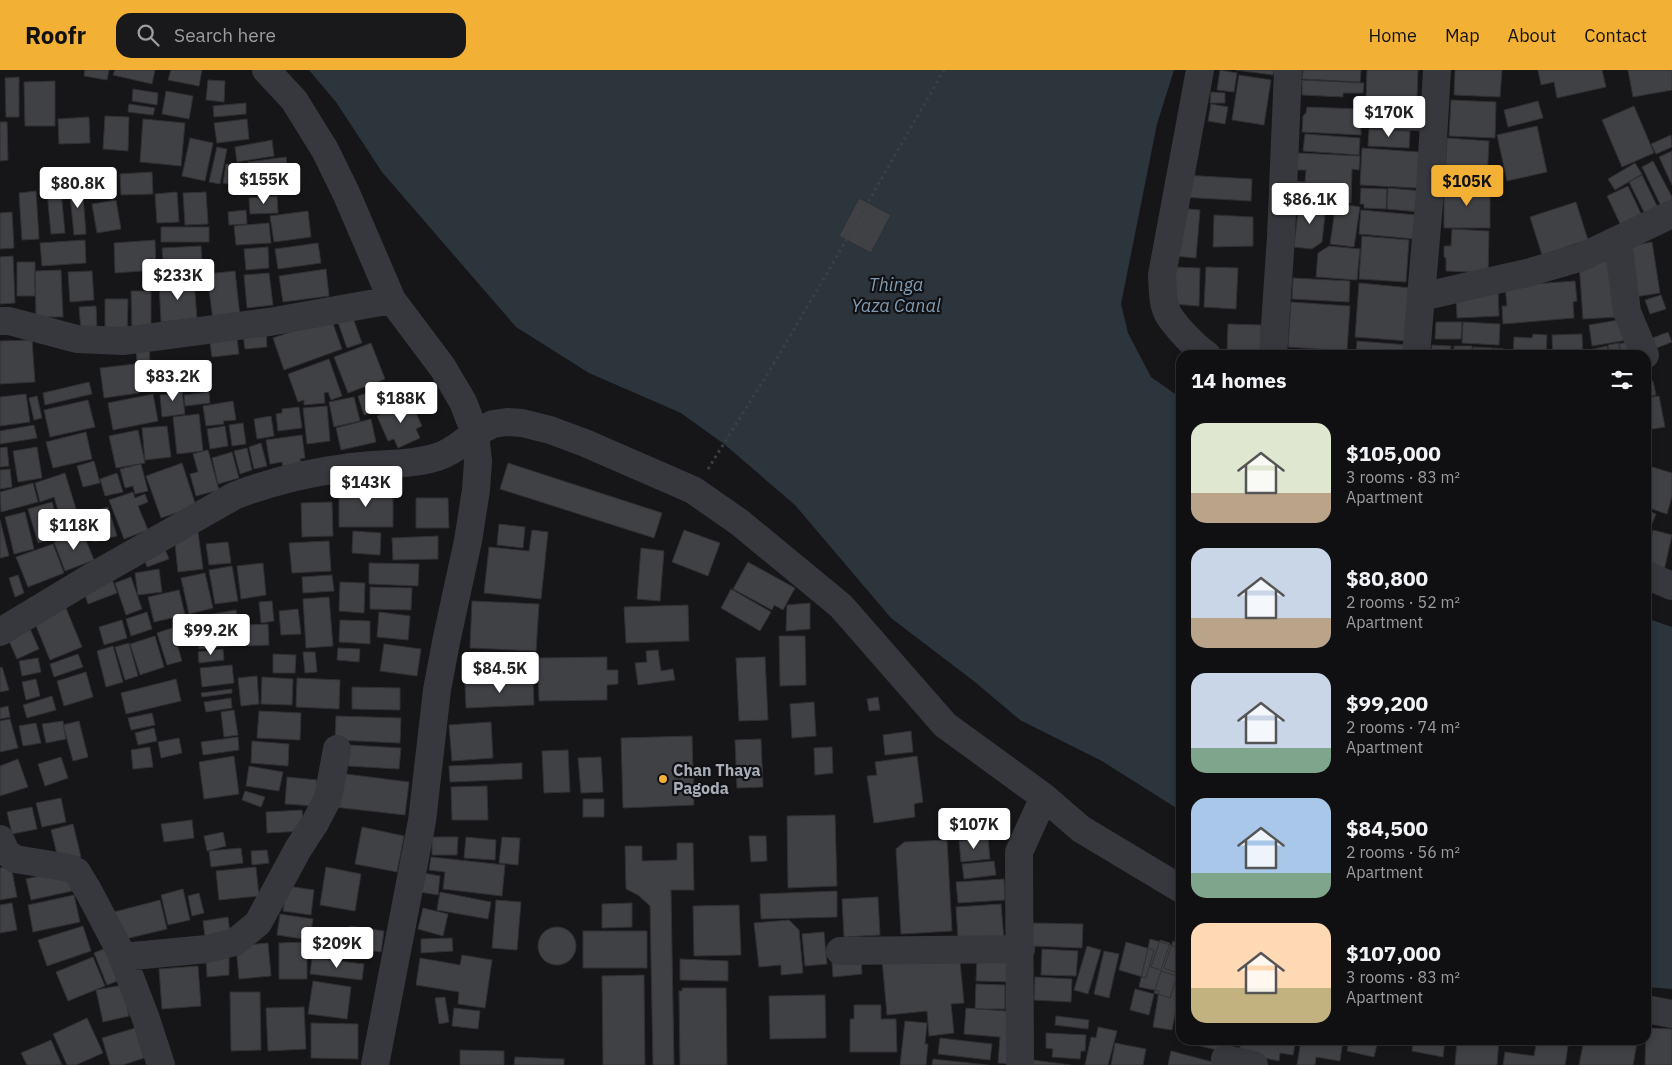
<!DOCTYPE html>
<html lang="en">
<head>
<meta charset="utf-8">
<style>
	body { margin:0; font-family:"IBM Plex Sans",sans-serif; background:#19191b; color:#f1f3f6; height:100vh; display:flex; flex-direction:column; font-size:19px; white-space:nowrap }
	* { box-sizing:border-box; margin:0 }
	p { font-size:16px; color:#9c9d9f }
	.icon { flex:none; width:28px; height:28px; fill:none; stroke:currentColor; stroke-width:2; stroke-linecap:round; stroke-linejoin:round }
	.map { position:relative; flex:1; overflow:hidden }
	.sheet { position:absolute; left:1176px; top:280px; width:475px; height:695px; display:flex; flex-direction:column; background:#101012; border-radius:15px; box-shadow:0 2px 8px #0003,0 0 0 1px #303032 }
	.sheet>* { flex:none }
	.price { position:absolute; translate:-50% -42px; padding:0 11px; border-radius:5px; background:#fff; color:#222; font-size:16px; line-height:32px; filter:drop-shadow(0 1px 2px #0008) }
	.price::after { content:''; position:absolute; left:50%; top:30px; width:15px; height:11px; margin-left:-8px; background:inherit; clip-path:polygon(0 0,100% 0,50% 100%) }
	.price.selected { background:#f2b134; color:#111 }
	ul { padding:0; list-style:none }
	li { display:flex; align-items:center; gap:15px; height:125px; padding:0 15px }
	li span { display:grid; place-items:center; flex:none; width:140px; height:100px; border-radius:15px; color:#555 }
	li>.icon { margin-inline-start:auto }
	span .icon { width:60px; height:60px; fill:#fffc; stroke-width:1 }
	li b { font-size:21px }
	h2 { display:flex; justify-content:space-between; align-items:center; height:60px; padding:0 15px; font-size:21px }
	header { display:flex; align-items:center; gap:30px; box-sizing:border-box; height:70px; padding:0 25px; background:#f2b134; color:#111 }
	header strong { font-size:24px }
	nav { display:flex; gap:28px; margin-inline-start:auto; font-size:18px }
	.search { width:350px; height:45px; background:#19191b; display:flex; align-items:center; gap:12px; box-sizing:border-box; padding:0 18px; border-radius:15px; color:#9c9d9f; font-size:19px }
	.map>svg:first-child { display:block }
	.water { fill:#2c353c }
	.building { fill:#404145; stroke:#303034 }
	.lines { fill:none; stroke-linecap:round; stroke-linejoin:round }
	.path { stroke:#3d3f44; stroke-width:3; stroke-dasharray:2.5 4; stroke-linecap:butt }
	.minor { stroke:#37383d; stroke-width:28 }
	.poi-dot { fill:#f2b134; stroke:#111113; stroke-width:2 }
	.labels { text-anchor:middle; dominant-baseline:central; stroke-width:4.5; stroke-linejoin:round; paint-order:stroke }
	.poi-label { font-size:16px; font-weight:bold; fill:#a8adb8; stroke:#111113; text-anchor:start }
	.water-label { font-size:18px; font-style:italic; fill:#7f9bb3; stroke:#111113 }
</style>
</head>
<body>
<header>
<strong>Roofr</strong>
<div class="search"><svg class="icon" aria-label="search" viewBox="0 0 24 24"><circle cx="10" cy="10" r="6"/><path d="M15 15l6 6"/></svg>Search here</div>
<nav><a>Home</a><a>Map</a><a>About</a><a>Contact</a></nav>
</header>
<div class="map">
<svg width="1672" height="995" viewBox="0 0 1672 995">
	<rect width="100%" height="100%" fill="#161618"/>
	<path class="water" d="M309,0H1174L1157,54L1121,234L1128,263L1151,307L1181,328V741L1102,691L1020,650L975,612L891,548L795,435L724,374L681,343L589,303L516,257L382,102L336,32Z
		M1646,548L1672,557V919L1646,917Z"/>
	<path class="building" d="M85,0H109L107,10L84,6Z
		M115,0H155L152,14L113,5Z
		M171,0H202L199,16L168,10Z
		M1220,0L1237,3L1234,22L1217,20Z
		M1236,0H1274L1273,5Z
		M1303,0H1361L1360,12L1302,9Z
		M1367,0H1418L1417,28L1366,27Z
		M1455,0H1502L1500,27L1454,25Z
		M1538,0H1602L1606,17L1557,28L1554,12L1541,15Z
		M1628,0H1672V20L1633,27Z
		M1239,5L1271,10L1264,55L1232,50Z
		M19,7V47H6L5,8Z
		M208,10L225,11L224,32L206,30Z
		M1302,10L1364,13L1363,23H1343V27L1302,25Z
		M55,11V56H25L24,12Z
		M133,19L158,23L157,35L132,31Z
		M166,21L193,26L189,49L162,44Z
		M1211,22L1225,23V33H1210Z
		M1370,27L1424,31L1422,61L1369,58Z
		M1451,30L1496,32L1495,68L1449,66Z
		M1538,31L1543,48L1508,57L1504,40Z
		M246,33V44L214,47L213,36Z
		M129,34L155,38L153,45L128,42Z
		M1211,34L1228,37L1225,54L1208,51Z
		M1634,36L1654,83L1622,97L1602,50Z
		M1307,37L1361,39V65L1302,62L1303,46L1306,43Z
		M105,46L129,47L128,81L103,79Z
		M89,47L90,73L59,74L58,49Z
		M143,49L185,53L181,96L140,92Z
		M247,49L249,69L217,73L214,53Z
		M0,52H7L8,90L0,91Z
		M1537,56L1547,102L1507,111L1497,65Z
		M1369,59L1410,61L1409,78L1368,76Z
		M1305,64L1360,68L1359,85L1303,81Z
		M1671,65L1672,77L1656,84L1651,74Z
		M190,68L213,73L205,111L182,106Z
		M1447,68L1489,71L1487,110L1445,107Z
		M272,70L274,86L237,92L235,77Z
		M217,77L227,79L220,114L209,112Z
		M1362,78L1419,82L1417,118L1360,115Z
		M1672,81V115L1659,87Z
		M1298,83L1360,86L1359,100L1352,99L1351,133L1295,131L1296,111L1305,112L1306,100H1297Z
		M286,87L288,103L250,108L248,92Z
		M1653,91L1672,127V130L1661,136L1642,97Z
		M238,93L247,94L245,123H236Z
		M1635,93L1642,104L1615,120L1608,109Z
		M226,94L233,95L230,114L223,113Z
		M152,102L153,124L121,125L120,104Z
		M290,105L292,121L254,123L253,108Z
		M1183,105L1252,109L1251,131L1181,127Z
		M1642,105L1659,140L1646,146L1629,112Z
		M82,113L86,164L74,165L69,115Z
		M1444,116H1490V158H1444Z
		M1628,116L1644,150L1623,160L1607,126Z
		M1361,118L1387,119L1386,139L1364,138V134H1360Z
		M1388,118L1422,121L1420,142L1387,139Z
		M36,121L39,169L22,170L19,123Z
		M61,121L65,163L51,164L47,122Z
		M177,122L179,152L157,153L155,124Z
		M206,122L208,154L185,155L183,123Z
		M277,126L278,143L250,144L249,128Z
		M859,128L891,145L871,183L839,166Z
		M116,130L121,159L97,163L92,134Z
		M1299,132L1326,135L1322,172L1312,179L1294,177Z
		M1576,132L1588,170L1542,185L1530,147Z
		M1336,133L1360,137L1354,177L1330,174Z
		M1178,138L1200,140L1196,188L1174,186Z
		M246,140L247,154L229,155L228,142Z
		M1361,140L1417,145L1415,169L1359,164Z
		M308,141L311,167L274,172L270,146Z
		M12,142L14,178L0,179V143Z
		M1214,145L1253,147V176L1213,177Z
		M269,153L271,173L236,175L234,156Z
		M161,157H209V172H161Z
		M1452,159L1489,161L1488,208L1471,202L1446,201V188L1444,187V176H1451Z
		M1362,166L1409,170L1406,212L1359,209Z
		M85,170L86,193L42,196L40,173Z
		M155,170L156,200L115,203L114,173Z
		M1652,172L1660,223L1628,228L1620,178Z
		M318,173L321,193L278,199L275,179Z
		M201,176L203,205L164,207L162,178Z
		M1329,176L1360,179L1357,210L1316,207L1318,183Z
		M268,177L269,198L246,200L244,179Z
		M13,186L15,233L0,234V187Z
		M1613,191L1617,247L1583,249L1579,193Z
		M17,192H35V226H17Z
		M1174,197L1200,198L1199,236L1172,234Z
		M1206,197L1238,198L1236,239L1204,237Z
		M326,199L329,226L283,232L279,206Z
		M61,200L63,247H36L35,201Z
		M92,201L94,230L70,232L68,202Z
		M235,201L240,246L213,250L207,204Z
		M269,203L273,235L247,238L244,205Z
		M1293,208L1350,211L1349,232L1292,229Z
		M194,210L197,249L161,252L159,213Z
		M1575,211L1577,231L1573,232L1574,248L1503,254L1502,236H1507L1505,216Z
		M1359,213L1412,218L1408,271L1355,267Z
		M1498,220L1499,246L1457,248L1456,222Z
		M131,221H151V258L132,259Z
		M1661,225L1666,239L1650,244L1645,230Z
		M105,229H128L127,264H105Z
		M1291,232L1350,236L1347,281L1288,277Z
		M96,236L97,261L81,262L79,237Z
		M352,245L362,273L347,278L337,250Z
		M331,248L342,279L284,300L273,268Z
		M1624,249L1628,270L1592,276L1589,255Z
		M1436,252H1462L1461,269H1435Z
		M1463,252L1500,254L1499,275L1462,273Z
		M1228,254L1261,255V282L1227,281Z
		M236,262L239,284L212,287L209,266Z
		M266,262L267,277L245,279L243,264Z
		M1668,262L1672,272L1654,279L1650,269Z
		M1533,264L1547,265L1546,285H1513L1514,267L1532,268Z
		M1582,264L1583,285H1553L1552,265Z
		M32,270L35,312L0,314V271Z
		M1357,271L1408,275V285H1356Z
		M1632,271L1635,285H1622L1619,274Z
		M371,273L385,309L348,323L334,287Z
		M1619,273L1621,285H1610L1608,275Z
		M1432,275L1451,276L1450,285H1431Z
		M149,276L152,319H139L136,277Z
		M1454,276H1472V285H1454Z
		M1607,276L1609,285H1594L1593,279Z
		M1473,277L1493,278V285H1473Z
		M1494,278L1504,279V285H1494Z
		M329,289L342,326L331,330L328,322L324,323L325,333L304,335V330L298,332L288,304Z
		M135,294L139,323L104,328L100,298Z
		M1653,311L1656,325L1646,327V313Z
		M89,312L92,324L45,335L43,323Z
		M181,314L185,344L162,347L160,325L172,324L171,316Z
		M378,319L384,338L364,345L358,326Z
		M209,322L210,333L185,336L184,325Z
		M26,324L30,352L0,356V327Z
		M153,324L158,351L113,360L108,333Z
		M37,326L42,348L34,350L29,328Z
		M1659,326L1665,357L1646,360V328Z
		M354,327L360,351L334,357L329,332Z
		M88,330L95,357L50,367L44,340Z
		M410,330L422,356L416,359L420,368L398,378L394,369L388,371L377,346Z
		M233,331L236,350L223,351L224,354L206,356L203,336Z
		M327,336L330,371L307,374L303,338Z
		M299,337L302,358L278,361L276,344L282,343V339Z
		M199,344L203,381L177,384L173,347Z
		M271,346L274,366L257,369L254,349Z
		M371,349L376,372L341,380L336,358Z
		M243,353L246,374L232,376L229,355Z
		M34,355L37,368L0,374V361Z
		M167,356L171,387L145,390L142,358Z
		M225,356L228,376L210,379L207,359Z
		M138,360L145,393L116,398L109,366Z
		M86,362L92,389L53,398L46,372Z
		M302,365L305,388L300,389L302,398L284,401L282,392L270,394L266,370Z
		M261,373L267,396L254,399L249,377Z
		M7,377L9,396L0,397V378Z
		M37,377L42,408L18,412L13,381Z
		M247,378L252,400L240,404L234,381Z
		M208,380L219,420L196,426L190,404L198,402L193,384Z
		M232,382L239,408L218,414L212,388Z
		M94,391L100,413L83,417L77,396Z
		M182,393L196,436L161,448L146,406Z
		M508,393L662,443L654,468L500,419Z
		M141,394L148,421L135,424L133,416L125,418L120,399Z
		M1646,395L1672,403V426L1667,444L1646,437Z
		M10,399L12,417L0,419V400Z
		M65,403L77,442L60,447L54,427L40,432L35,413Z
		M117,403L123,422L105,426L100,409Z
		M33,413L38,432L1,442L0,422Z
		M339,420H393V457H339Z
		M133,422L135,428L145,424L148,432L138,436L148,460L124,469L109,430Z
		M416,428H448L449,458H416Z
		M52,432L62,466L38,473L28,439Z
		M332,432L333,466L302,467L301,433Z
		M108,437L117,466L94,472L86,443Z
		M1646,440L1656,444L1646,469Z
		M25,442L34,479L14,484L5,447Z
		M0,450L9,486L0,488Z
		M499,454L525,457L523,478L497,475Z
		M532,460L548,462L541,529L484,523L489,477L529,481Z
		M684,460L720,473L708,506L672,492Z
		M1653,460L1672,465L1664,501L1646,496V488Z
		M82,461L94,490L65,501L54,472Z
		M353,461L381,463L380,485L352,483Z
		M198,462L203,499L178,502L174,465Z
		M438,466V489L393,490L392,468Z
		M329,471L331,501L292,503L289,473Z
		M228,472L231,493L209,495L206,474Z
		M53,474L64,503L28,517L16,487Z
		M164,477L169,489L147,497L143,486Z
		M641,478L664,481L660,531L637,529Z
		M748,492L795,518L783,540L774,535L772,540L733,519Z
		M263,493L266,525L241,529L237,496Z
		M369,493L419,494L418,516L369,514Z
		M232,496L238,531L215,534L209,500Z
		M159,499L162,522L138,525L135,503Z
		M205,503L213,538L189,544L181,508Z
		M18,505L24,523L15,527L9,508Z
		M332,505L334,521L303,523L302,507Z
		M111,506L117,523L88,534L82,516Z
		M131,507L142,539L126,545L115,513Z
		M340,512L365,513L364,543L339,541Z
		M370,517L412,518L411,540L370,539Z
		M731,519L771,542L760,561L721,538Z
		M179,520L185,545L154,552L148,527Z
		M329,527L333,576L306,578L303,529Z
		M272,531L274,551L261,553L259,532Z
		M472,531L539,534L536,581L470,578Z
		M810,533V559L786,561L787,535Z
		M688,535L689,571L626,573L624,537Z
		M66,538L82,577L50,590L34,551Z
		M298,539L301,564L281,565L279,541Z
		M236,540L238,554L197,561L195,547Z
		M147,542L152,559L131,566L126,549Z
		M379,542L410,546L408,570L377,567Z
		M122,550L127,568L104,575L99,557Z
		M340,550L370,551V574L339,572Z
		M27,552L39,579L17,589L5,562Z
		M268,554L269,575L248,576L247,555Z
		M172,558L182,591L167,595L157,563Z
		M235,559L237,575L199,579L197,563Z
		M155,566L164,597L140,605L130,574Z
		M779,566H805L806,615L780,616Z
		M129,573L138,606L125,610L115,577Z
		M384,574L421,579L417,606L380,601Z
		M113,576L123,612L106,617L97,581Z
		M338,578L360,579L359,592L337,590Z
		M223,579L224,590L199,593L198,582Z
		M658,580L661,601L673,599L675,610L638,615L635,593L647,592L646,581Z
		M303,582H315L317,602L305,603Z
		M469,583H523L524,607L469,608Z
		M78,584L83,597L54,607L50,594Z
		M273,584L296,585L295,603H273Z
		M607,587V600H618V614L607,615V630L539,631L538,588Z
		M765,587L768,650L739,651L736,588Z
		M38,588L41,602L22,606L19,591Z
		M232,595L234,613L202,617L200,598Z
		M2,597L9,620L0,622V598Z
		M86,602L93,627L64,636L57,611Z
		M257,606L259,634L241,636L238,608Z
		M262,607L293,609L292,635L261,634Z
		M297,608L340,610L339,639L296,637Z
		M36,609L40,626L26,630L22,612Z
		M176,609L181,631L126,644L121,623Z
		M533,610L534,635L466,638L465,614Z
		M352,617L400,618V640L352,639Z
		M232,619V623L202,627L201,623Z
		M52,626L56,640L27,648L23,635Z
		M878,627L880,640L869,641L867,629Z
		M231,628L232,638L206,642L204,632Z
		M814,632L816,666L792,668L790,634Z
		M8,636L10,647L0,649V638Z
		M234,640L238,665L224,667L221,642Z
		M259,641L301,643L300,670L257,668Z
		M152,643L155,655L131,660L128,648Z
		M336,646L401,648L400,673L335,670Z
		M10,649L18,678L0,682V651Z
		M63,651L66,669L46,673L42,654Z
		M79,651L88,687L73,691L63,655Z
		M491,652L493,688L452,691L449,655Z
		M36,653L41,673L23,676L19,656Z
		M154,658L157,671L138,675L135,663Z
		M911,661L913,682L885,685L883,665Z
		M692,666L694,735L623,738L621,668Z
		M238,667L239,680L203,685L201,672Z
		M179,668L182,683L161,688L158,672Z
		M761,669L763,717L737,718L735,670Z
		M252,671L289,674L288,696L251,693Z
		M349,675L401,678L399,699L348,696Z
		M150,677L153,697L133,699L131,680Z
		M832,677L833,703L815,705L814,678Z
		M568,680L570,722L544,723L542,681Z
		M234,686L239,724L204,729L199,692Z
		M917,686L923,732L914,734L915,747L874,753L867,706L877,705L875,692Z
		M61,687L68,708L45,716L38,694Z
		M601,687L603,722L581,723L578,688Z
		M18,689L28,717L0,726V696Z
		M522,693V709L450,712L449,696Z
		M249,696L283,702L279,721L246,716Z
		M338,703L409,712L405,745L334,737Z
		M287,707L317,710L315,736L285,734Z
		M487,716L488,750H452L451,717Z
		M245,721L265,727L261,737L242,730Z
		M61,728L66,752L42,757L36,733Z
		M583,729H604V747H583Z
		M32,737L37,759L12,764L7,742Z
		M302,740L304,761L267,763L266,742Z
		M835,745L837,816L788,818L787,746Z
		M192,750L194,768L164,772L161,754Z
		M73,754L81,787L59,792L51,760Z
		M362,757L404,766L397,802L355,794Z
		M223,762L226,776L207,781L204,766Z
		M749,766H766L767,791L751,792Z
		M432,767H458L457,785H432Z
		M466,767L496,770L495,790L464,788Z
		M502,767L520,768L518,795L499,793Z
		M988,768L990,789L961,792L959,771Z
		M947,770L952,861L901,864L896,779L904,772Z
		M677,773H693L694,820H671L674,995H653L650,836L638,825L626,819L625,776H642V791L677,790Z
		M241,778L243,793L211,797L209,781Z
		M267,780L269,793L252,795L251,781Z
		M431,787L505,795L502,826L443,819L445,802L429,800Z
		M994,791L996,805L964,809L962,794Z
		M11,796L17,827L0,830V798Z
		M256,797L259,826L219,830L216,801Z
		M326,797L361,804L355,841L320,835Z
		M67,800L72,821L31,830L26,809Z
		M423,803L440,806L438,825L420,822Z
		M1004,809L1005,830L958,833L956,812Z
		M287,816L314,820L311,845L283,841Z
		M183,819L190,850L168,855L161,825Z
		M837,821V847L761,849L760,824Z
		M440,822L491,832L488,849L437,840Z
		M199,823L204,843L192,846L188,826Z
		M74,825L80,852L33,862L28,835Z
		M878,827L880,865L844,867L842,829Z
		M160,830L167,859L121,870L114,842Z
		M496,830L521,832L517,880L492,878Z
		M12,833L17,860L0,863V835Z
		M632,833V857L602,858V834Z
		M1001,834L1004,871L958,868L956,837Z
		M739,835L741,885L694,886L693,836Z
		M423,838L448,844L443,866L418,859Z
		M280,844L313,849L310,870L277,865Z
		M228,847L231,871L206,874L203,851Z
		M789,850L799,860L803,903L781,905V895L759,897L754,853Z
		M1033,853L1083,854L1082,878L1032,876Z
		M83,856L91,881L47,896L38,870Z
		M350,856L384,861L381,882L347,877Z
		M538 876a19 19 0 1 1 38 0a19 19 0 1 1-38 0Z
		M583,861H647V898H583Z
		M824,862L827,894L805,896L802,864Z
		M452,868L453,881L421,883V869Z
		M1150,869L1181,878V925H1179L1172,960L1153,957L1159,921L1139,917Z
		M1160,870L1170,873L1161,900L1151,897Z
		M1173,871L1181,874V882L1175,902L1164,898Z
		M307,872V909H279V873Z
		M1126,872L1154,880L1146,908L1119,900Z
		M268,873L271,906L239,909L236,876Z
		M111,876L125,908L107,915L94,883Z
		M1087,876L1101,880L1088,924L1074,920Z
		M1042,879L1078,881L1076,906L1041,905Z
		M1104,881L1119,884L1109,928L1094,924Z
		M959,882L964,933L951,934L954,963L929,966L927,941L887,945L882,889Z
		M462,885L492,890L485,938L458,934L459,922L416,915L420,888L460,895Z
		M229,886V905L207,907L206,888Z
		M93,887L105,916L68,931L56,902Z
		M312,888L364,894L362,910L310,904Z
		M680,889L728,891V911L680,910Z
		M861,889L862,904L833,907L832,891Z
		M977,890L1017,891L1016,912L976,911Z
		M198,896L201,936L162,939L159,899Z
		M1181,896V920L1175,919Z
		M1161,901L1177,906L1170,928L1154,923Z
		M644,905L645,995H603L602,906Z
		M1035,907L1072,909L1071,932L1034,930Z
		M313,911L351,917L347,949L308,944Z
		M976,914L1005,915V939H975Z
		M123,915L129,946L103,952L96,920Z
		M682,918H726L727,995H680L679,921H682Z
		M1135,919L1154,924L1149,945L1130,940Z
		M230,922H260L261,980L231,981Z
		M825,925L826,968L770,969L769,926Z
		M445,927L449,952L439,954L435,928Z
		M854,935H881V949H896L897,982H850V949H854Z
		M304,937L306,979L268,981L266,938Z
		M454,938L480,941L478,959L452,956Z
		M966,938L1019,942L1016,994L998,993L1000,967L964,964Z
		M1056,946L1089,950L1088,959L1055,955Z
		M87,948L103,983L76,995H67L53,964Z
		M905,951L927,953L925,974H928L926,995H900Z
		M311,953L358,954V989L311,988Z
		M1098,957L1117,961L1108,995H1085L1091,967L1096,968Z
		M135,958L144,988L123,995H110L102,968Z
		M1646,958L1672,959V995H1645Z
		M1046,963L1086,965L1085,981H1081L1080,989L1052,987L1053,979L1046,978Z
		M940,968L992,974L990,990L938,984Z
		M51,970L62,995H27L21,983Z
		M1197,970H1232L1229,983L1196,975Z
		M1241,970H1296L1293,985L1280,983L1279,991L1239,983Z
		M1301,970H1343L1340,991L1316,987L1315,995H1297Z
		M1349,970H1378L1374,987L1347,981Z
		M1382,970H1406V975L1382,972Z
		M1413,970H1445L1443,987L1412,981Z
		M1457,970H1499L1497,995H1455Z
		M1537,970H1569L1565,995H1503L1505,982L1534,986Z
		M1584,970H1620L1637,973L1633,995H1579Z
		M1115,973L1146,979L1143,995H1111Z
		M460,980L504,981V995H460Z
		M1171,981L1224,995H1168Z
		M515,987L564,989V995H514Z
		M933,989L988,995H932Z
		M1033,990L1071,995H1033Z"/>
	<g class="lines">
		<path class="path" d="M708,399L770,300L833,193L944,0"/>
		<path class="minor" d="M266,0L294,30L325,80L346,123L392,230L443,298L463,332L475,363L493,354L507,352L522,353L550,360L585,373L693,420L739,452L841,536L945,655L1044,727L1081,759L1181,819
			M1200,0L1162,205C1163,217 1162,233 1168,244C1175,256 1195,277 1207,285
			M1618,170L1627,242L1645,285
			M1421,227L1527,203L1582,187L1672,144
			M0,251H9L77,269L123,271L269,252L392,230
			M1273,285L1281,167L1288,0
			M1416,285L1430,121L1437,0
			M1646,505L1672,516
			M0,562L88,509L234,426C270,412 306,403 345,398C373,393 413,396 440,386C453,381 464,372 475,363L478,391L476,420L468,471L446,572L437,620L422,751L375,995
			M0,769L6,782L15,789L70,798L77,802L89,822L120,881L145,946L161,995
			M840,881L1021,879
			M122,887L207,879L235,872L258,853L298,779L315,753L328,728L337,679
			M1646,939L1672,944
			M1225,989L1254,995
			M1020,995L1019,782L1044,727"/>
	</g>
	<circle class="poi-dot" cx="663" cy="709" r="5"/>
	<g class="labels">
		<g class="poi-label">
			<text x="673" y="700">Chan Thaya<tspan x="673" dy="18">Pagoda</tspan></text>
		</g>
		<g class="water-label">
			<text x="896" y="214">Thinga<tspan x="896" dy="21">Yaza Canal</tspan></text>
		</g>
	</g>
</svg>
<b class="price" style="left:1389px;top:68px">$170K</b>
<b class="price" style="left:264px;top:135px">$155K</b>
<b class="price selected" style="left:1467px;top:137px">$105K</b>
<b class="price" style="left:78px;top:139px">$80.8K</b>
<b class="price" style="left:1310px;top:155px">$86.1K</b>
<b class="price" style="left:178px;top:231px">$233K</b>
<b class="price" style="left:173px;top:332px">$83.2K</b>
<b class="price" style="left:401px;top:354px">$188K</b>
<b class="price" style="left:366px;top:438px">$143K</b>
<b class="price" style="left:74px;top:481px">$118K</b>
<b class="price" style="left:211px;top:586px">$99.2K</b>
<b class="price" style="left:500px;top:624px">$84.5K</b>
<b class="price" style="left:974px;top:780px">$107K</b>
<b class="price" style="left:337px;top:899px">$209K</b>
<section class="sheet">
<h2>14 homes<svg class="icon" aria-label="filters" viewBox="0 0 24 24"><path d="M4 7h16M4 17h16"/><circle cx="9" cy="7" r="2"/><circle cx="15" cy="17" r="2"/></svg></h2>
<ul>
<li><span style="background:linear-gradient(#dfe7d0 70%,#b9a48a 0)"><svg class="icon" aria-label="home" viewBox="0 0 24 24"><path d="M3 11l9-7 9 7M6 9v11h12V9"/></svg></span><div><b>$105,000</b><p>3 rooms · 83 m²</p><p>Apartment</p></div></li>
<li><span style="background:linear-gradient(#c9d6e8 70%,#b9a48a 0)"><svg class="icon" aria-label="home" viewBox="0 0 24 24"><path d="M3 11l9-7 9 7M6 9v11h12V9"/></svg></span><div><b>$80,800</b><p>2 rooms · 52 m²</p><p>Apartment</p></div></li>
<li><span style="background:linear-gradient(#c9d6e8 75%,#7fa58c 0)"><svg class="icon" aria-label="home" viewBox="0 0 24 24"><path d="M3 11l9-7 9 7M6 9v11h12V9"/></svg></span><div><b>$99,200</b><p>2 rooms · 74 m²</p><p>Apartment</p></div></li>
<li><span style="background:linear-gradient(#a9c7e8 75%,#7fa58c 0)"><svg class="icon" aria-label="home" viewBox="0 0 24 24"><path d="M3 11l9-7 9 7M6 9v11h12V9"/></svg></span><div><b>$84,500</b><p>2 rooms · 56 m²</p><p>Apartment</p></div></li>
<li><span style="background:linear-gradient(#ffd9b3 65%,#c2b280 0)"><svg class="icon" aria-label="home" viewBox="0 0 24 24"><path d="M3 11l9-7 9 7M6 9v11h12V9"/></svg></span><div><b>$107,000</b><p>3 rooms · 83 m²</p><p>Apartment</p></div></li>
</ul>
</section>
</div>
</body>
</html>
